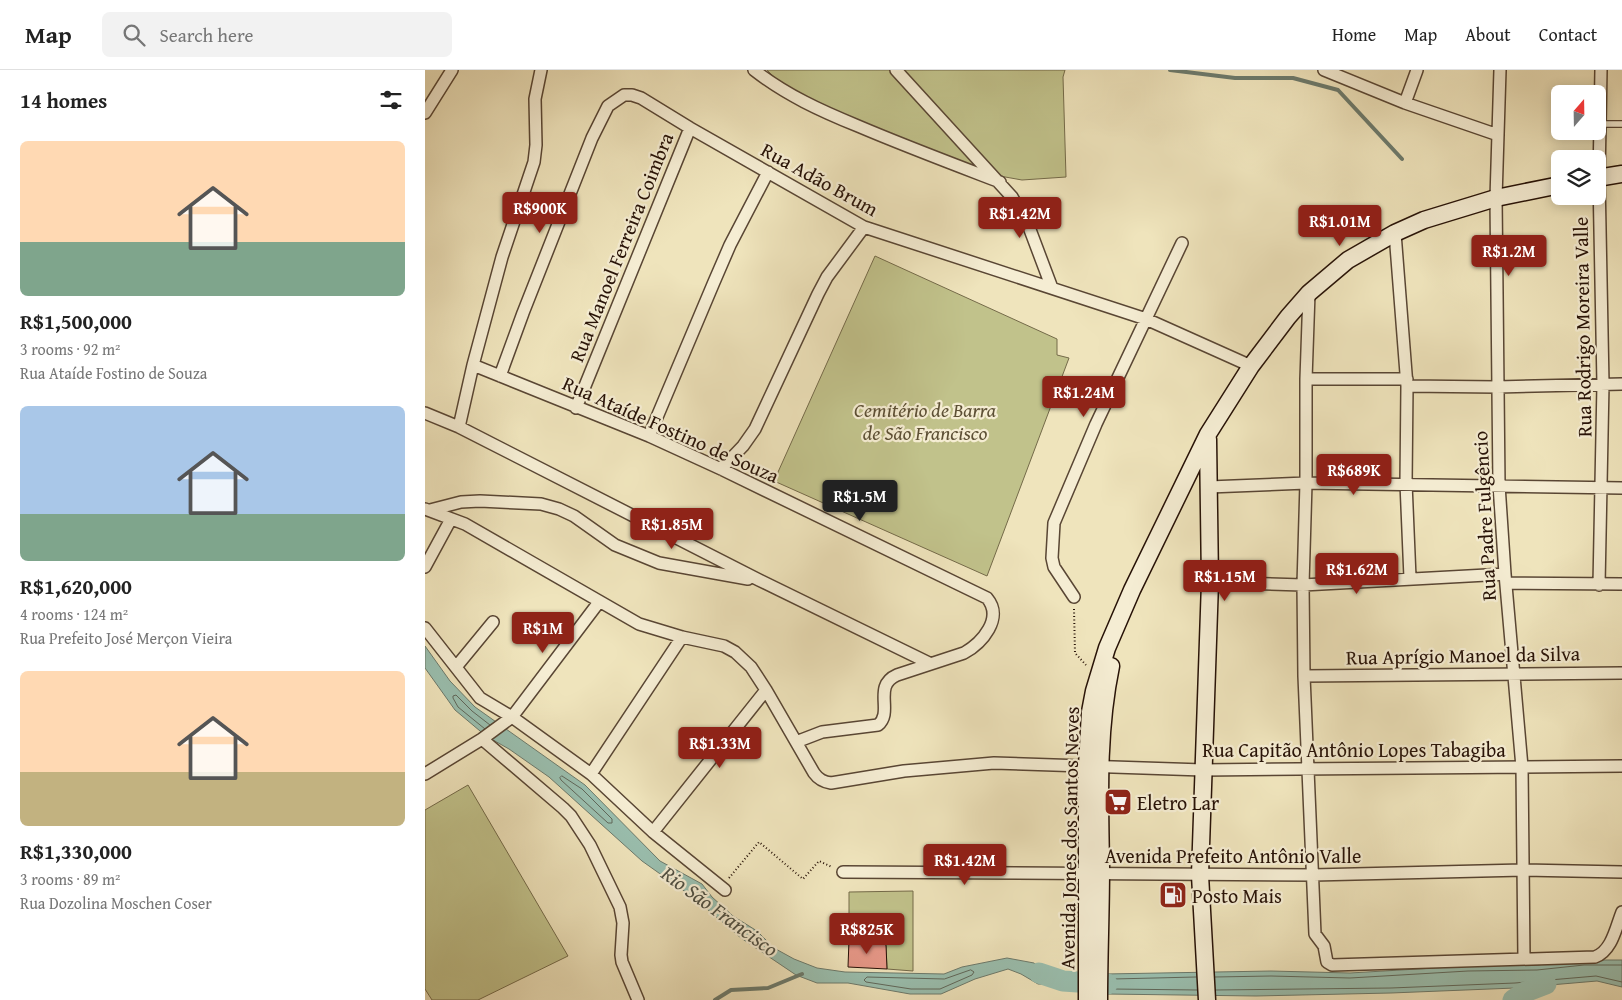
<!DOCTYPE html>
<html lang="en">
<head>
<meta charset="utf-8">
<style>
	body { margin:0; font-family:"Gentium Book Plus",serif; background:#f2f2f2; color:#222; height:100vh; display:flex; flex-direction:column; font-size:19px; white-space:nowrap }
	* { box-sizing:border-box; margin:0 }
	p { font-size:16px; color:#767676 }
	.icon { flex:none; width:28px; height:28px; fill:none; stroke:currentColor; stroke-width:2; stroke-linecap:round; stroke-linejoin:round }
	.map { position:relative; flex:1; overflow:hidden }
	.sheet { display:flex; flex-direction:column; background:#fff; width:425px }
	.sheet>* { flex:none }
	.needle { width:32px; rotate:20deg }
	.tools { position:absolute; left:1126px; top:15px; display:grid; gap:10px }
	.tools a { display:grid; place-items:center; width:55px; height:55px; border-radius:8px; background:#fff; box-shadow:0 2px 12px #0003; font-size:25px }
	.price { position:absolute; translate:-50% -42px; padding:0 11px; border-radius:5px; background:#8f2418; color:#fff; font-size:16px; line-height:32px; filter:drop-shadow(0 1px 2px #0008) }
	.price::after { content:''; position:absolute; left:50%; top:30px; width:15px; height:11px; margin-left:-8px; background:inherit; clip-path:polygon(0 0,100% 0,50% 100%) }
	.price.active { background:#222; color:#fff }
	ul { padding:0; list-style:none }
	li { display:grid; align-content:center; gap:10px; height:265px; padding:0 20px }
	li span { display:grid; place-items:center; height:155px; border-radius:8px; color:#555 }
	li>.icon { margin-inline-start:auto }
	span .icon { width:90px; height:90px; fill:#fffc; stroke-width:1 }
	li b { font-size:21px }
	h2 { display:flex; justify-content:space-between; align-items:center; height:60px; padding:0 20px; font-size:21px }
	header { display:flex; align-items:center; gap:30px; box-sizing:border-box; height:70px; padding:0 25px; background:#fff; border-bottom:1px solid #e0e0e0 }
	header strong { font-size:24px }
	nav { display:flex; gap:28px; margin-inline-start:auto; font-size:18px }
	.search { width:350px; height:45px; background:#f2f2f2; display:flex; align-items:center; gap:12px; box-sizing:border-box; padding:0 18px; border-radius:8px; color:#767676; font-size:19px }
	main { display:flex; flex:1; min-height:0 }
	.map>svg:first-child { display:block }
	.green { fill:#c1c28b; stroke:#746a49 }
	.water { fill:#9abfaf; stroke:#6c7a6c }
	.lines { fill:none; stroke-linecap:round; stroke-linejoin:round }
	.shore { stroke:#60685b; stroke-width:1 }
	.stream { stroke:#6c7a6c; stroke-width:4 }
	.river { stroke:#9abfaf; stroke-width:21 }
	.building { fill:#e59787; stroke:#271207 }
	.lane-casing { stroke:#594634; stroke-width:8 }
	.street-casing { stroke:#594634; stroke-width:14 }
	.secondary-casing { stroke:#271207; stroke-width:19 }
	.path { stroke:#271207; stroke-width:2; stroke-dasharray:1 2.5; stroke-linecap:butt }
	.lane { stroke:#f5edd3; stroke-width:5.5 }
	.street { stroke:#f5edd3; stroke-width:11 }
	.secondary { stroke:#f5edd3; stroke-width:16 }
	.labels { text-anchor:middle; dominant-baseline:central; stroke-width:4.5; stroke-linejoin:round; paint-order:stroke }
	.street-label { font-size:20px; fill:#271207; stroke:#f5edd3 }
	.park-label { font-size:20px; font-style:italic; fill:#5d5035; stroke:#f5edd3 }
	.poi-label { font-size:20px; fill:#271207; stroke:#f5edd3; text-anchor:start }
	.water-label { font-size:21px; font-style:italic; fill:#4f4f42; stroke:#f5edd3 }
</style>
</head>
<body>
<header>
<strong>Map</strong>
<div class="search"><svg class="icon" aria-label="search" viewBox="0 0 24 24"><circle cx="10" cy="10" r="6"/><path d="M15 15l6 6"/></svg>Search here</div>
<nav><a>Home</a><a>Map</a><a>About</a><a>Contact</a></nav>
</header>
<main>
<section class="sheet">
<h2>14 homes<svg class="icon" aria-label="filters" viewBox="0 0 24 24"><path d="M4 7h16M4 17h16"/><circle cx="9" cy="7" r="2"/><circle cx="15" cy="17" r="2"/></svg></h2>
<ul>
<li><span style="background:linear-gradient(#ffd9b3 65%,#7fa58c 0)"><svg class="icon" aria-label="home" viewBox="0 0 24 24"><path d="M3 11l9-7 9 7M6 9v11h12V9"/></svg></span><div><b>R$1,500,000</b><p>3 rooms · 92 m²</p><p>Rua Ataíde Fostino de Souza</p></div></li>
<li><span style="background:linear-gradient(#a9c7e8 70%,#7fa58c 0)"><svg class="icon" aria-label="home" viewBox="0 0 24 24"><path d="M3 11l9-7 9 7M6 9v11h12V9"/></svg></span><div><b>R$1,620,000</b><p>4 rooms · 124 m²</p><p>Rua Prefeito José Merçon Vieira</p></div></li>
<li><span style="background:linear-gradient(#ffd9b3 65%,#c2b280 0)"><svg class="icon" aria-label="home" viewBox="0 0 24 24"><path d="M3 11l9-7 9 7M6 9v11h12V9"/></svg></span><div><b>R$1,330,000</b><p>3 rooms · 89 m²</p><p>Rua Dozolina Moschen Coser</p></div></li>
</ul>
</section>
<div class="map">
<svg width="1197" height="930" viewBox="0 0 1197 930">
	<rect width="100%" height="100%" fill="#efe4bc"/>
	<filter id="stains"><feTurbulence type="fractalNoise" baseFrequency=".004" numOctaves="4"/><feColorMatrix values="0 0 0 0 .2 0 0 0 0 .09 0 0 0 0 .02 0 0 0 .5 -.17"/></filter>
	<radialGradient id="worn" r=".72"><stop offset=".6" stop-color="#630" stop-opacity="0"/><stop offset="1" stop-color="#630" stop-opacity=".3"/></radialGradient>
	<path class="green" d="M342,0H640L638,7L641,107L597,110L569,105L404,40L352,10Z
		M450,186L632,269V285L644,288L562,506L349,411Z
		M43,715L143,886L53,930H7L0,919V740Z
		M488,821V901L462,899L461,876L424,870V822Z"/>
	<path class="water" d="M0,576L25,611L50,637L160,715L235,791L277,814L287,827L308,846L332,861L349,878L369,889L392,898L420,902L519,904L537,897L582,888L609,893L620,903H641V915L613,914L596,904L583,899L550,909L516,924H485L423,913H392L371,905L316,868L269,828L217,791L124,707L84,679L61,666L30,640L0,598Z
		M1159,890H1197V917L1172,911L1090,918L966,923L831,926L681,924L680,904L846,901L925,903L1043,896L1112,895Z"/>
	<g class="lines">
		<path class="shore" d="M60,659L33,637L28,628V626L31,625L47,641L65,655
			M137,706L157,719L187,749V753H183L136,710L135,708Z
			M546,900L549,902L547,905L515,919H486L441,912L439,910L442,907L519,909Z
			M771,907L688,909L685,911L686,918L688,919L772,920
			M790,907L846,906L925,908L1043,901L1112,900L1159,895H1197
			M791,920L966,918L1090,913L1171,906L1197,912"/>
		<path class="stream" d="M745,0L810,8H868L913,20L977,89
			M290,930L306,920L343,918L377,904"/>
		<path class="river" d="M614,903L638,911L682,914
			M1088,930L1100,922L1121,914"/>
	</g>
	<path class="building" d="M424,870L457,872L461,875L462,899L423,897Z"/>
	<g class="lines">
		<defs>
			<path id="lane" d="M1175,54H1197"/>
			<path id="street" d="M329,0C361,25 396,41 433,56C480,76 528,94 575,112
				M471,0L587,127L604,157L627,218
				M899,0L980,33L1073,65
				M1075,0L1071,128L1074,415L1080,504L1097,697L1099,889
				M980,33L992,0
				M0,43L27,0
				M970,163L982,316L981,413L985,508
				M884,223L881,309V413L878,515L879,606L890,864L899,876L902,892L907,895L1170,887C1187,881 1191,857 1197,842
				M48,295L224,366L296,399L562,528C579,548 557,573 539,583L472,605C447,616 469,642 453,655L397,662L371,672
				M75,306L98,243L167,68L183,36L199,25H207L216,28L265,58L439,157L721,249L826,296
				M881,309H982
				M982,316L1072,317L1197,314
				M151,338L265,58
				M0,343L34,357L334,510L504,593
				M34,357L48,295L77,187L109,92L111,75L110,29L116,0
				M224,366L289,212L305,175L343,102
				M296,399L318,376L330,359L393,224L402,207L439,157
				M784,417L881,413L1197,418
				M0,439L40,454L214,554L257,567L299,576L310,582L326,597L341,620L389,703C394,710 399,712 406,713L479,701L569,693L778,700L1197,696
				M5,440L36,432L55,431L116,434L134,439L149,446L190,475L234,493L323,509
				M0,497L26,449
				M785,512L878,515L1080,504
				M1081,513L1197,514
				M1174,515L1178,314L1174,108L1176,0
				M649,527L629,497L627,488L629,453L671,354L757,173
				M0,558L55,628L87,647L166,704L228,762L300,820
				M31,597L68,552
				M879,606L1197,603
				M57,669L138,738L146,746L165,775L195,837L198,853L196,885L197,892L213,930
				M0,704L57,669L87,647L174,532
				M166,704L257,567
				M228,762L341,620
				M418,802L888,805L1098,800L1197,802"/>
			<path id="secondary" d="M1172,108L1197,104
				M662,930V696L665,642L669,621L682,578L707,520L783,364L826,296L863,247L884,223L923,190L970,163L999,150L1071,128L1135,115
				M674,930C674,886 676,841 676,797C675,730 672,663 686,596
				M782,930L775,805L785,512L783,369"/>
		</defs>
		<use href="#lane" class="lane-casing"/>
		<use href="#street" class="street-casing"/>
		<use href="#secondary" class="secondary-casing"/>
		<path class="path" d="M649,539L650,583L661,595
			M304,808L334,772L378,809L394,791L407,797"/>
		<use href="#lane" class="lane"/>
		<use href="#street" class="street"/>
		<use href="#secondary" class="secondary"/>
	</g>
	<defs>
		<symbol id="supermarket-square" viewBox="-11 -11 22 22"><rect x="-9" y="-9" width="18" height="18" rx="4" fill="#8f2418" stroke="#f5edd3"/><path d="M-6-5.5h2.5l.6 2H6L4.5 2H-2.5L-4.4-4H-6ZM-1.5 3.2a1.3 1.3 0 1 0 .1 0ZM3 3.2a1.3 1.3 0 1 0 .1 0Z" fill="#fff"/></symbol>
		<symbol id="fuel-square" viewBox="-11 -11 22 22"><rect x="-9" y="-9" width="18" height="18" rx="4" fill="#8f2418" stroke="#f5edd3"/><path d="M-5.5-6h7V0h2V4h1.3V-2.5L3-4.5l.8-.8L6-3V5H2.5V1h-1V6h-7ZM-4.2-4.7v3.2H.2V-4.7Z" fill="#fff"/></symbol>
	</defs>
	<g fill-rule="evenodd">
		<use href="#supermarket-square" x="677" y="716" width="32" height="32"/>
		<use href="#fuel-square" x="732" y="809" width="32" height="32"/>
	</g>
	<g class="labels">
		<g class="street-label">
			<text transform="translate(395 109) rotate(29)">Rua Adão Brum</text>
			<text transform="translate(196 177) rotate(-68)">Rua Manoel Ferreira Coimbra</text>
			<text transform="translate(1157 257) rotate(-91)">Rua Rodrigo Moreira Valle</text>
			<text transform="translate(246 359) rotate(24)">Rua Ataíde Fostino de Souza</text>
			<text transform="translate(1059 446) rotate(-93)">Rua Padre Fulgêncio</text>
			<text transform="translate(1038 585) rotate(-1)">Rua Aprígio Manoel da Silva</text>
			<text x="929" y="679">Rua Capitão Antônio Lopes Tabagiba</text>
			<text transform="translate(644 768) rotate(-89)">Avenida Jones dos Santos Neves</text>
			<text x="808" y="785">Avenida Prefeito Antônio Valle</text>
		</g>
		<g class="park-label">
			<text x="500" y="339">Cemitério de Barra<tspan x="500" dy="23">de São Francisco</tspan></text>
		</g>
		<g class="poi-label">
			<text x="712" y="732">Eletro Lar</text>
			<text x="767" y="825">Posto Mais</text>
		</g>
		<g class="water-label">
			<text transform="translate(295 841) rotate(36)">Rio São Francisco</text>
		</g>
	</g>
	<rect width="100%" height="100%" filter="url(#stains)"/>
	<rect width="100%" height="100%" fill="url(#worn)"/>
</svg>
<div class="tools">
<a><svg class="needle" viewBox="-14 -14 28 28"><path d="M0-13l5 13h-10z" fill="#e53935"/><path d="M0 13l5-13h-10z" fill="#767676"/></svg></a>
<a><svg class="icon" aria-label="layers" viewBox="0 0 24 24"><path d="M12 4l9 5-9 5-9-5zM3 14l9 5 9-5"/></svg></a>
</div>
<b class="price" style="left:115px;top:164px">R$900K</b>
<b class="price" style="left:595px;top:169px">R$1.42M</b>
<b class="price" style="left:915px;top:177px">R$1.01M</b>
<b class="price" style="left:1084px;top:207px">R$1.2M</b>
<b class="price" style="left:659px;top:348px">R$1.24M</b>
<b class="price" style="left:929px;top:426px">R$689K</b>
<b class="price active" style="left:435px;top:452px">R$1.5M</b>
<b class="price" style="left:247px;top:480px">R$1.85M</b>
<b class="price" style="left:932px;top:525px">R$1.62M</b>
<b class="price" style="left:800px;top:532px">R$1.15M</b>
<b class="price" style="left:118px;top:584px">R$1M</b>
<b class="price" style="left:295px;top:699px">R$1.33M</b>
<b class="price" style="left:540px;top:816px">R$1.42M</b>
<b class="price" style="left:442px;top:885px">R$825K</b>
</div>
</main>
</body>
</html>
